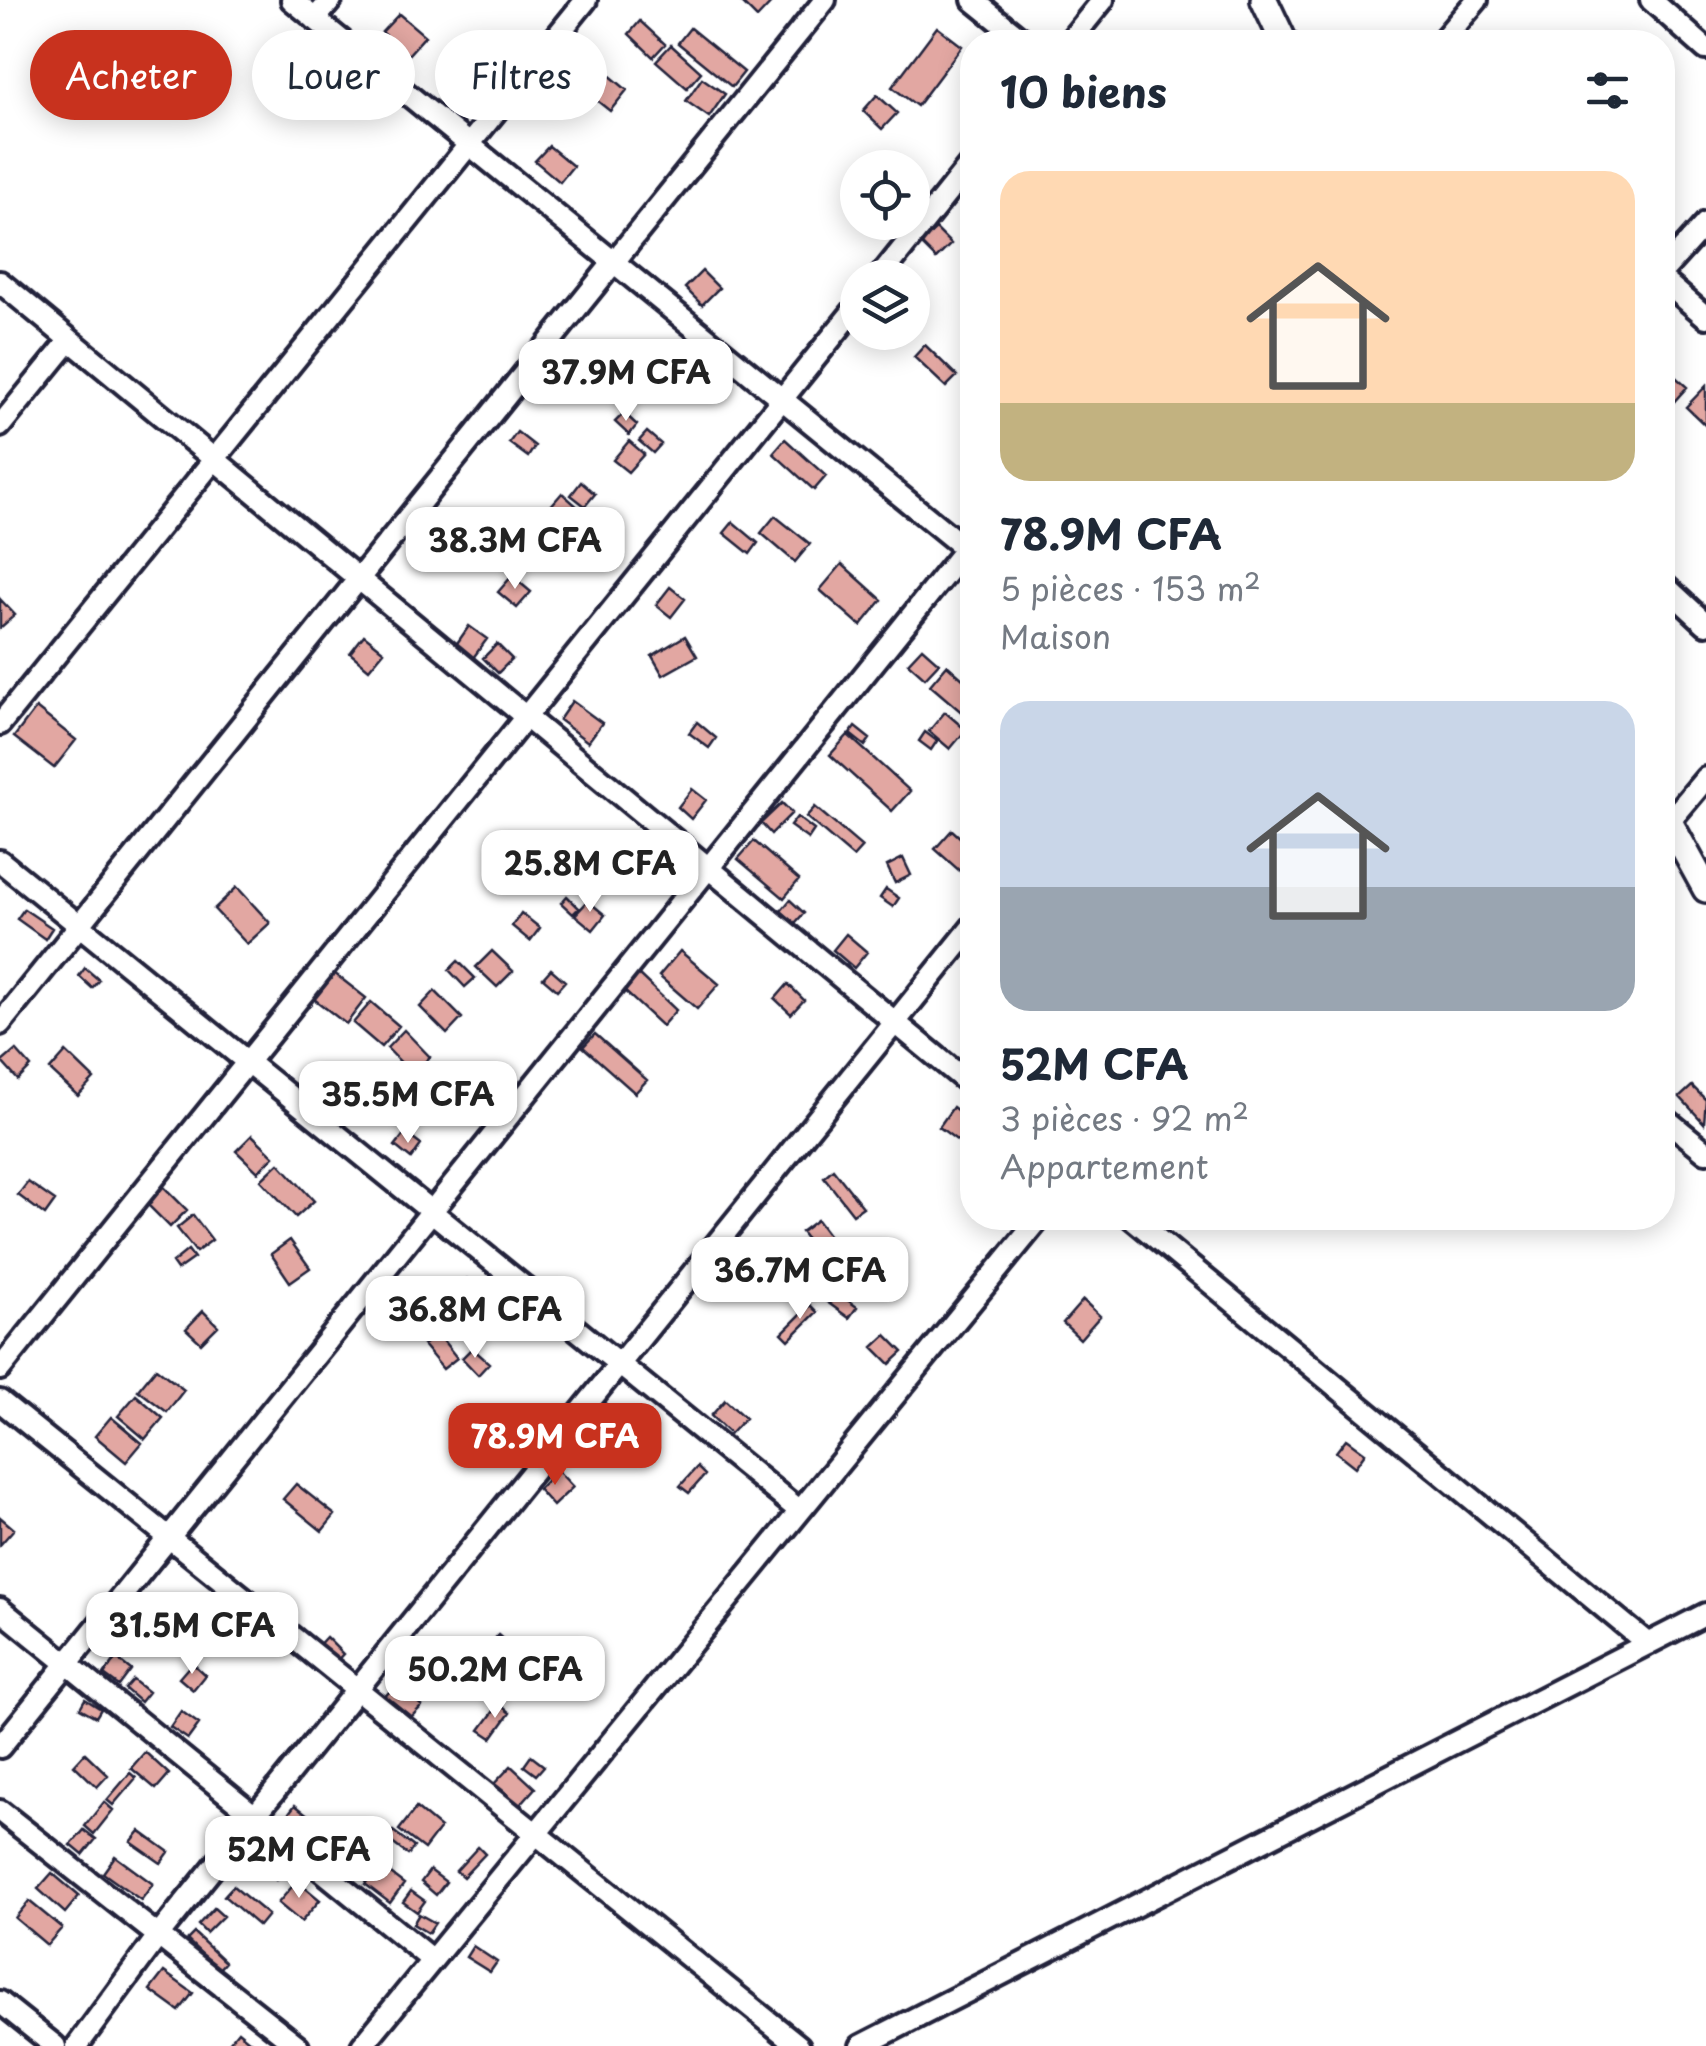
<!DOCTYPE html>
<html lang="fr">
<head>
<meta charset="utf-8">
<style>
	body { margin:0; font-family:"Playpen Sans",sans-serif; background:#f2f2f3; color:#1f2937; height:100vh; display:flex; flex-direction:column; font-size:38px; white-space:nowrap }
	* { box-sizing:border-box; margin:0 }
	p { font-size:32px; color:#747a83 }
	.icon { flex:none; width:55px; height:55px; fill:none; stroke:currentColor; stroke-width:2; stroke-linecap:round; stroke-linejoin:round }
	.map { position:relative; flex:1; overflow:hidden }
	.drawer { position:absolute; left:960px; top:30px; width:715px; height:1200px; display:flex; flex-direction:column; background:#fff; border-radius:40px; box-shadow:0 5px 25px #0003 }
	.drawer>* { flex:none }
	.banner { position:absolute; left:30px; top:30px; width:780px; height:90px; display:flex; gap:20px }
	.buttons { position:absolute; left:840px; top:150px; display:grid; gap:20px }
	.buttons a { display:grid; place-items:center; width:90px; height:90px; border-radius:50%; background:#fff; box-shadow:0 5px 25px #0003; font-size:50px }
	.price { position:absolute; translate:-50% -85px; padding:0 22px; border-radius:20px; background:#fff; color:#222; font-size:32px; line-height:65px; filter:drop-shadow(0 2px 5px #0008) }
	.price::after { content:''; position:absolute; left:50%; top:60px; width:30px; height:22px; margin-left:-15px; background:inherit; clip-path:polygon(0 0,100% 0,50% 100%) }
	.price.selected { background:#c8321e; color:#fff }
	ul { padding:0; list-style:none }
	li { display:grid; align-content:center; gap:20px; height:530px; padding:0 40px }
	li span { display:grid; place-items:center; height:310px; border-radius:30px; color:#555 }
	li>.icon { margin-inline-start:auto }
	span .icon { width:180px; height:180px; fill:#fffc; stroke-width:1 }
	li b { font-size:42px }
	h2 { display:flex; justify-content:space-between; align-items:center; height:120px; padding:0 40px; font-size:42px }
	.pill { padding:0 35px; border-radius:45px; background:#fff; box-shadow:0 5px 25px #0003; font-size:35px; line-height:90px }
	.pill.selected { background:#c8321e; color:#fff }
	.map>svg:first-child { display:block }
	.building { fill:#e2a7a2; stroke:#22223b; stroke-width:2.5 }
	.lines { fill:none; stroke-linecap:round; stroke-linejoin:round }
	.minor-casing { stroke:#22223b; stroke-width:28 }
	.tertiary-casing { stroke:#22223b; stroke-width:32 }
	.minor { stroke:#fff; stroke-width:20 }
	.tertiary { stroke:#fff; stroke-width:25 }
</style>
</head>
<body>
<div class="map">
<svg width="1706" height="2046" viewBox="0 0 1706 2046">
	<rect width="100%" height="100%" fill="#fff"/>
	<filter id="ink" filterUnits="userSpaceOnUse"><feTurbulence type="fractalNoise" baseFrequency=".01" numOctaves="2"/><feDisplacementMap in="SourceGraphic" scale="20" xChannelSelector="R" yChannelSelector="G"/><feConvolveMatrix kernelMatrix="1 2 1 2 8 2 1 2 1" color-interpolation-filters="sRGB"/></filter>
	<g filter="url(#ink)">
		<path class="building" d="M739,0H774L757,18Z
			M399,14L425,36L408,55L382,32Z
			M640,21L665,44L653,57L629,34Z
			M937,27L962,46L917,106L892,87Z
			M690,28L744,72L732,87L678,43Z
			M671,45L701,72L687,88L656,61Z
			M556,66L580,86L572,95L549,74Z
			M579,66L594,78L588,85L573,73Z
			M608,74L627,90L610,111L590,95Z
			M702,78L725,94L709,117L686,101Z
			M877,95L897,113L882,129L863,111Z
			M549,146L573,166L560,182L535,161Z
			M936,229L951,244L936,259L920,243Z
			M702,271L719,288L702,305L685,288Z
			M925,345L957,376L946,387L914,357Z
			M676,360L704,383L694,395L666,373Z
			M1662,365L1687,387L1662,415Z
			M1706,386V426L1686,407Z
			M624,413L637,425L629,435L615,422Z
			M517,432L535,446L528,457L509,443Z
			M647,432L661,444L653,453L639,441Z
			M785,439L826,476L814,490L773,453Z
			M629,441L644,454L628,472L613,460Z
			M581,482L595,494L585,506L571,495Z
			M562,493L590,518L577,532L549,508Z
			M775,516L810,544L795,562L761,533Z
			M733,522L758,543L750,554L724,533Z
			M842,564L882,600L861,626L820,590Z
			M512,576L531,592L517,608L498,592Z
			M670,587L685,599L671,617L656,605Z
			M0,599L15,615L0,628Z
			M469,626L487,639L470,662L453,649Z
			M364,635L384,651L369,669L350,653Z
			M685,636L697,656L663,675L652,656Z
			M497,644L512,659L498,673L483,658Z
			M922,648L939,663L925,678L908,663Z
			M947,665L972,687V721L930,685Z
			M572,701L602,723L588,742L559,720Z
			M36,708L76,740L54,768L14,737Z
			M945,712L966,730L950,749L929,731Z
			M697,722L716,738L709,748L689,733Z
			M855,727L870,739L865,746L850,734Z
			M925,732L937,741L931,750L919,741Z
			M848,735L910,791L892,811L830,755Z
			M692,789L706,800L691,819L678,807Z
			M782,803L792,813L771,834L761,823Z
			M815,807L862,847L853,857L806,817Z
			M797,817L814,830L808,839L790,826Z
			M952,830L972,848V860L962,873L935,849Z
			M754,841L799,880L784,898L738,859Z
			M903,858L911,875L895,883L887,866Z
			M542,861L558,877L547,888L531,872Z
			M647,861L661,874L647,889L633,875Z
			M237,887L270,923L247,944L214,909Z
			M886,889L899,898L893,907L880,898Z
			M567,896L579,908L573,914L561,903Z
			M790,900L804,913L795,923L781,911Z
			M588,901L605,915L593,930L575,915Z
			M24,909L52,928L45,939L17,919Z
			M521,913L540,928L530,941L512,926Z
			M846,934L867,952L854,968L833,950Z
			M492,951L513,971L497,987L476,967Z
			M680,951L719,984L697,1009L659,976Z
			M458,961L475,978L465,987L449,970Z
			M85,968L99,980L92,988L79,976Z
			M551,969L565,981L557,990L543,978Z
			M636,972L676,1010L662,1026L621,988Z
			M334,973L366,998L346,1024L314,999Z
			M788,984L804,1000L791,1014L775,999Z
			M435,991L462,1018L447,1034L420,1007Z
			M371,1002L399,1026L381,1047L353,1023Z
			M404,1030L430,1057L412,1074L387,1048Z
			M595,1034L647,1080L635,1093L583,1047Z
			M16,1050L31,1067L18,1080L2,1062Z
			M66,1052L94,1079L78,1096L50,1070Z
			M342,1071L350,1078L337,1091L330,1084Z
			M1692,1086L1706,1100L1704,1123L1680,1097Z
			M953,1107L972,1122V1138L966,1147L939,1127Z
			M405,1133L421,1145L411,1159L395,1146Z
			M252,1135L274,1156L258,1172L236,1151Z
			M279,1163L314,1201L296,1217L261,1180Z
			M833,1169L863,1207L853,1214L824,1177Z
			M28,1182L55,1201L45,1215L18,1195Z
			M161,1184L187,1210L170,1227L144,1201Z
			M193,1215L212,1240L196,1252L177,1228Z
			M817,1220L835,1244L819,1256L801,1232Z
			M290,1240L310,1268L290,1282L271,1254Z
			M780,1249L798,1262L792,1271L774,1258Z
			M188,1250L194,1258L177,1270L172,1263Z
			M467,1279L485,1294L469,1313L451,1298Z
			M824,1283L857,1307L849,1318L816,1294Z
			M1083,1300L1100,1316L1080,1339L1063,1323Z
			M810,1305L817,1312L789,1340L782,1333Z
			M203,1311L218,1326L201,1343L186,1329Z
			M438,1334L457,1358L443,1369L423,1345Z
			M886,1335L903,1352L890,1364L873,1347Z
			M472,1348L489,1363L478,1375L462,1358Z
			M156,1368L184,1390L167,1412L138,1390Z
			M136,1395L163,1418L145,1439L118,1416Z
			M725,1400L745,1418L730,1434L711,1416Z
			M494,1409L516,1427L496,1453L473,1435Z
			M111,1417L142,1443L126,1462L95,1436Z
			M1346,1439L1365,1453L1355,1467L1336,1452Z
			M697,1467L705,1475L689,1493L680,1486Z
			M557,1470L573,1487L553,1506L538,1489Z
			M296,1484L335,1515L322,1531L283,1499Z
			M0,1517L14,1529L0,1545Z
			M498,1635L527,1660L511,1678L482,1654Z
			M326,1637L343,1654L332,1666L315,1649Z
			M116,1658L131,1670L119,1686L104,1675Z
			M192,1663L205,1675L193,1690L179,1678Z
			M133,1680L148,1692L140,1702L125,1689Z
			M397,1683L422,1706L406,1722L382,1700Z
			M85,1699L101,1709L96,1717L80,1708Z
			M499,1704L510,1713L492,1738L480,1730Z
			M181,1711L199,1724L188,1739L170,1727Z
			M145,1752L169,1774L156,1789L131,1768Z
			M85,1753L108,1775L97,1787L74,1765Z
			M531,1756L544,1766L536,1775L524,1766Z
			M511,1766L535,1788L519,1806L494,1784Z
			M130,1773L136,1778L113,1805L107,1800Z
			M104,1802L113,1810L94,1834L85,1826Z
			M295,1805L323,1827L310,1844L282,1822Z
			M416,1808L440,1828L424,1849L399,1830Z
			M84,1830L96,1839L83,1855L71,1845Z
			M140,1831L169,1852L161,1863L131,1842Z
			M393,1831L414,1847L408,1855L387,1839Z
			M478,1847L485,1854L463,1877L456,1871Z
			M264,1848L285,1872L276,1880L255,1857Z
			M115,1856L153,1884L141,1900L103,1873Z
			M379,1865L404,1884L390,1903L365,1884Z
			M430,1870L446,1882L436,1895L421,1882Z
			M52,1873L79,1896L65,1913L38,1889Z
			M297,1881L320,1900L301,1922L278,1903Z
			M233,1886L268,1915L259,1926L224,1896Z
			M411,1891L425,1901L417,1912L403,1902Z
			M29,1901L62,1928L47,1945L15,1918Z
			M214,1908L223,1916L206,1933L198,1925Z
			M419,1914L435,1923L428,1933L413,1924Z
			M194,1933L225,1962L218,1970L187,1940Z
			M473,1946L497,1962L490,1972L466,1957Z
			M164,1972L193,1993L179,2011L150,1990Z
			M238,2031L256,2046H234L229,2042Z"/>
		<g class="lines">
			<defs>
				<path id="minor" d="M292,0L972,554
					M973,0L1025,42
					M1651,0L1706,49
					M315,19L331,0
					M1069,42L1103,0
					M1441,42L1477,0
					M1662,272L1706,223
					M879,278L972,162
					M1662,279L1706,317
					M0,282L972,1086
					M0,426L70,340
					M1662,583L1706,624
					M0,724L586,0
					M1669,822L1706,778
					M0,861L800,1511
					M0,1024L825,0
					M1662,1116L1706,1152
					M1132,1218L1648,1644
					M0,1369L858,305
					M0,1401L799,2046
					M0,1609L432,1960
					M0,1747L972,541
					M0,1811L298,2046
					M0,2002L55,2046
					M77,2046L158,1936L972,927
					M362,2046L1040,1218
					M861,2046L1706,1614"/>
				<path id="tertiary" d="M1264,0L1284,42
					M1662,809L1706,889"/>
			</defs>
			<use href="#minor" class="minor-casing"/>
			<use href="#tertiary" class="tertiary-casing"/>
			<use href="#minor" class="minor"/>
			<use href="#tertiary" class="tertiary"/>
		</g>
	</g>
</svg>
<div class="buttons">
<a><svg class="icon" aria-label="locate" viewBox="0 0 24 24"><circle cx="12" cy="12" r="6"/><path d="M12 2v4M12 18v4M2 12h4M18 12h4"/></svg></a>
<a><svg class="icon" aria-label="layers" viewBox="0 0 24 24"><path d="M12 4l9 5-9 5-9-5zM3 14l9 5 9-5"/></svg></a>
</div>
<b class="price" style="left:626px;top:424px">37.9M CFA</b>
<b class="price" style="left:515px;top:592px">38.3M CFA</b>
<b class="price" style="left:590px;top:915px">25.8M CFA</b>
<b class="price" style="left:408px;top:1146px">35.5M CFA</b>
<b class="price" style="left:800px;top:1322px">36.7M CFA</b>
<b class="price" style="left:475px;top:1361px">36.8M CFA</b>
<b class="price selected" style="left:555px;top:1488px">78.9M CFA</b>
<b class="price" style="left:192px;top:1677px">31.5M CFA</b>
<b class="price" style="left:495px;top:1721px">50.2M CFA</b>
<b class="price" style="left:299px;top:1901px">52M CFA</b>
<div class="banner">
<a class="pill selected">Acheter</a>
<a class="pill">Louer</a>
<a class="pill">Filtres</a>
</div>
<section class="drawer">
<h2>10 biens<svg class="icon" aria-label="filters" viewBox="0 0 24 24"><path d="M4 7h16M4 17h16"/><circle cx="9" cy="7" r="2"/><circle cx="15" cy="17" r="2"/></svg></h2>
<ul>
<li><span style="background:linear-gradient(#ffd9b3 75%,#c2b280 0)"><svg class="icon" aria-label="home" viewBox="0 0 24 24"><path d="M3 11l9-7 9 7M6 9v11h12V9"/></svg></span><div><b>78.9M CFA</b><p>5 pièces · 153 m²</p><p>Maison</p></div></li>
<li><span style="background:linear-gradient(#c9d6e8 60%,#9aa5b1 0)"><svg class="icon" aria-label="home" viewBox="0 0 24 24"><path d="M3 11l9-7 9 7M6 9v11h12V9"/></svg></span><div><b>52M CFA</b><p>3 pièces · 92 m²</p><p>Appartement</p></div></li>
</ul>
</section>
</div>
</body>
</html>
